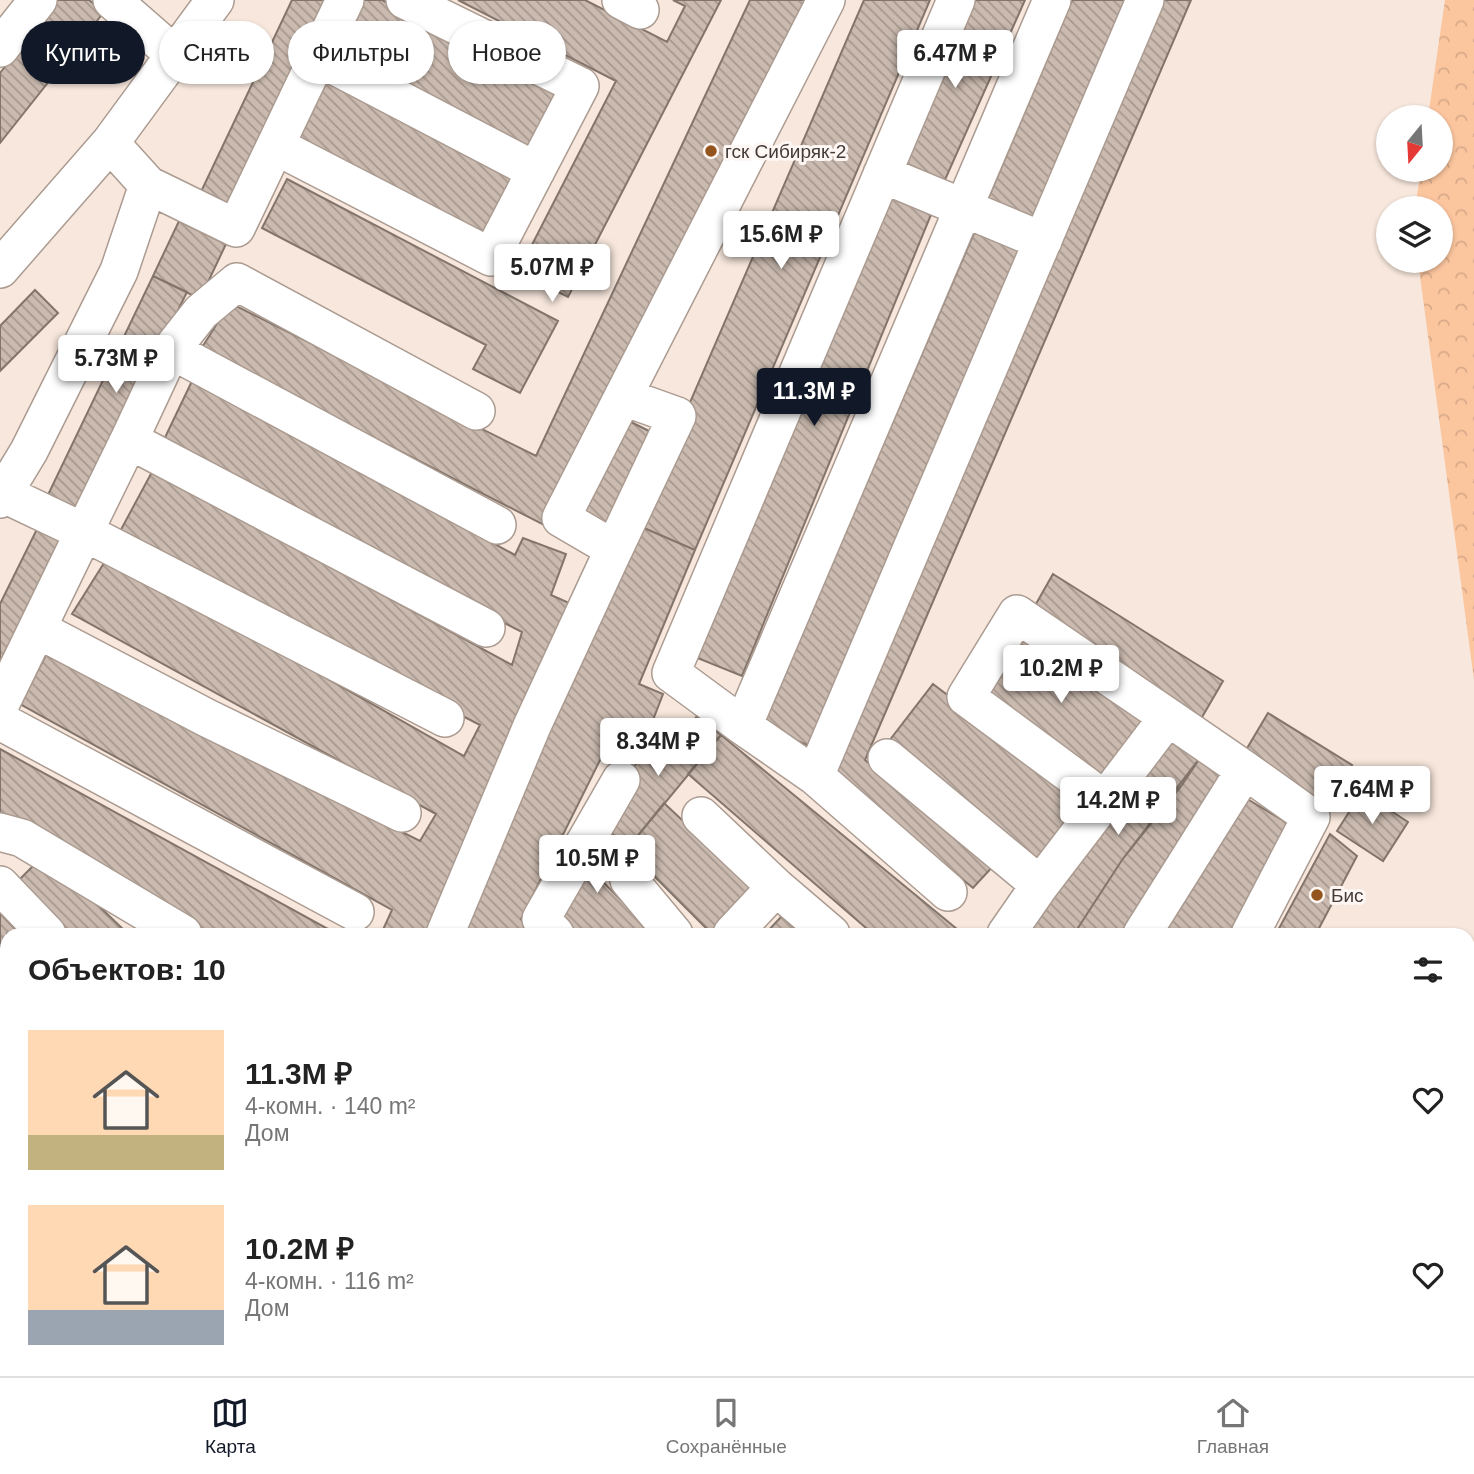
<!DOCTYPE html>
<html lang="ru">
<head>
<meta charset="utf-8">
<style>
	body { margin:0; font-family:Arial,sans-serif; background:#f2f2f2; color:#222; height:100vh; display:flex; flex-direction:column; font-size:26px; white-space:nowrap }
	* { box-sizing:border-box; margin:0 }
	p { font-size:23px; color:#767676 }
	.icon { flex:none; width:38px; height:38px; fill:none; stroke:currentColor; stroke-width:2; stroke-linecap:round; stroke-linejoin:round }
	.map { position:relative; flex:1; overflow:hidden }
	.drawer { position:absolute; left:0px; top:928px; width:1475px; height:450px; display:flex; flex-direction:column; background:#fff; border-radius:21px 21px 0 0; box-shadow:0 2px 5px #0004 }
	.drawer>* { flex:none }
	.top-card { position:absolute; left:21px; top:21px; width:700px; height:63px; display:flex; gap:14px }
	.needle { width:46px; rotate:198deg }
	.fabs { position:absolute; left:1376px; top:105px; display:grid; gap:14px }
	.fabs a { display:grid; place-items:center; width:77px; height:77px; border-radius:50%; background:#fff; box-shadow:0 2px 5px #0004; font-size:35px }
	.price { position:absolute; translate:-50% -60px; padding:0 16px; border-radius:7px; background:#fff; color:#222; font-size:23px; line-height:46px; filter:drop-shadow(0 2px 4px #0008) }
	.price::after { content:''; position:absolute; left:50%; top:42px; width:21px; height:16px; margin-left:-10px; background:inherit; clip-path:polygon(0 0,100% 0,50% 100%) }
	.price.on { background:#111827; color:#fff }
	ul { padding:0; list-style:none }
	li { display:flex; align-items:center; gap:21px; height:175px; padding:0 28px }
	li span { display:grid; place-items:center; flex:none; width:196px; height:140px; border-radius:0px; color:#555 }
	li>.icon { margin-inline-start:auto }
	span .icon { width:84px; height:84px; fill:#fffc; stroke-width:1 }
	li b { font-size:30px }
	h2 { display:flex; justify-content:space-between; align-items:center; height:84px; padding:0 28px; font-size:30px }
	.chip { padding:0 24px; border-radius:32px; background:#fff; box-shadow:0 2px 5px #0004; font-size:24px; line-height:63px }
	.chip.on { background:#111827; color:#fff }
	.dock { display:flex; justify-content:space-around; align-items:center; height:98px; border-top:2px solid #e0e0e0; background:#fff; font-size:19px; color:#767676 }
	.dock a { display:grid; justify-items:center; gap:4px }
	.dock .on { color:#111827 }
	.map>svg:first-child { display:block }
	.forest { fill:url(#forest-crowns) }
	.building { fill:url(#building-back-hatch); stroke:#83756b; stroke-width:2 }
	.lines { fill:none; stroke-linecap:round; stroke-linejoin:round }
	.minor-casing { stroke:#ab9b91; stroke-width:40 }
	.minor { stroke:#fff; stroke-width:37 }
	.poi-dot { fill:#93541d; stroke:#fdf6f2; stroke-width:2.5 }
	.labels { text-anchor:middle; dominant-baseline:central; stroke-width:6; stroke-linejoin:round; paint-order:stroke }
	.poi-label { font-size:19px; fill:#423b37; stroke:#fdf6f2; text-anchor:start }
</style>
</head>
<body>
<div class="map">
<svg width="1474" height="1376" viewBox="0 0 1474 1376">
	<defs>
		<pattern id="forest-crowns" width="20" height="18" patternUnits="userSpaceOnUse" patternTransform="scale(1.75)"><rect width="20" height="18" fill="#fbc59e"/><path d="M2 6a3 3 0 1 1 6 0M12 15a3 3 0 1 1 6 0" fill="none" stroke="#d8aa89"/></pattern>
		<pattern id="building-back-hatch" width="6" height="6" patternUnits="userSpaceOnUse" patternTransform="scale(1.75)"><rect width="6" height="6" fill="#cabaaf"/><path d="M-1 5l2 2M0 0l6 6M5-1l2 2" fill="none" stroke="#a6988f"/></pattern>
	</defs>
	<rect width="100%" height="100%" fill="#f7e7dc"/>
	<path class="forest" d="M1445,0H1474V680L1418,261H1440V208H1415L1421,170H1440V117H1428Z
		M1248,1370H1444L1467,1376H1244Z"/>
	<path class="building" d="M57,0H89L104,12L0,143V73Z
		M292,0H332L230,213L198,198Z
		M353,0H382L565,96L535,152L329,45Z
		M458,0H585L667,42L685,6L673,0H721L568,297L518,272L616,81Z
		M750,0H821L548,527L201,349L230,303L536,456Z
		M864,0H930L695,550L637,525Z
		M963,0H1025L940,191L888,169Z
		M1072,0H1134L1037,228L985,206Z
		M1153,0H1191L865,760L995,864L973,888L827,769Z
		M324,73L518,175L485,237L291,134Z
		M886,178L937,200L742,676L690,655Z
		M287,179L558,321L520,393L473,369L486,345L262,228Z
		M179,221L226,244L200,299L153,276Z
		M977,226L1029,248L814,748L762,726Z
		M153,276L187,292L77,516L45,501Z
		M35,290L58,313L0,371V326Z
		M193,379L515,555L523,538L566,554L551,595L578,607L436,934H381L392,910L20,704L46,655L420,841L436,814L72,614L109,555L464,756L480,725L117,537L153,470L512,665L522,632L159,450Z
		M627,420L659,436L612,527L581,510Z
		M637,525L695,550L639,684L663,694L641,751L610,740L521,919L535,934H451Z
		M38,527L65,540L0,671V604Z
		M1053,574L1223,681L1198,724L1032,611Z
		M1022,630L1143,720L1103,780L979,693Z
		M933,684L1085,800L1041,864L889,741Z
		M1268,713L1352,765L1326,808L1246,750Z
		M697,716L721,735L627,849L605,827L629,773L666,725L683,736Z
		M1170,732L1202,755L1182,785L1122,860L1074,934H1026Z
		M721,735L963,934H873L688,774Z
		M0,749L337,934H198L0,815Z
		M1202,755L1224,773L1121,934H1074L1122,860Z
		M1362,792L1408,822L1383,861L1337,831Z
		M1239,794L1294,827L1236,934H1156Z
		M664,803L756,890L712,934L627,849Z
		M605,827L627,849L602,881L655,934H573L550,910Z
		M1330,834L1357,856L1316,934H1276Z
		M45,854L128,934H55L9,890Z
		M0,913L20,934H7V971L0,964Z
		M782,916L801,934H765Z
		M7,1314V1365L0,1370V1319Z
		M299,1370H328L333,1375L338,1370H371L366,1376H294Z
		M440,1370H484L490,1376H445Z
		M484,1370H520L526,1376H490Z
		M569,1370H621L615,1376H575Z
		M660,1370H700L694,1376H654Z
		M700,1370H752L746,1376H694Z
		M812,1370H854L851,1376H805Z
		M854,1370H897L895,1376H851Z
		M930,1370H1004L1001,1376H927Z
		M1047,1370H1087L1084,1376H1044Z"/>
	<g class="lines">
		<defs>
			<path id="minor" d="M112,0L175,55
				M621,0L640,10
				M0,48L38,0
				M318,57L536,171
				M276,146L491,257L580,86L405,0
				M882,174L1043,241
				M148,185L236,228L345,0
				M0,269L110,143L215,0
				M171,350L201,312L237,282L476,411
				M129,440L171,350L497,525
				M0,492L84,532L0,705
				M0,499L29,451L119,271L148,185L110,143
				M614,549L677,416L624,397
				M39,630L207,718L402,813
				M1168,717L1017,614L966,697L1105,800L1168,717L1245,770
				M445,718L84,532L129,440L486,628
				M0,721L355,912
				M743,726L671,673L956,0
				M887,758L1040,885L1105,800
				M815,776L743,726L1052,0
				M701,816L776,887
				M0,832L22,838L183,934
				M629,880L674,934
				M0,885L47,934
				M948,892L815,776L1145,0
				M445,934L532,726L614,549L561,518L826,0
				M555,934L541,919L621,780
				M732,934L776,887L831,934
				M1006,934L1040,885
				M1142,934L1245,770L1311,817L1250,934
				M0,1126L7,1136
				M0,1189L7,1184
				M227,1370L233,1376
				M406,1370L411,1376
				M546,1370L552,1376
				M264,1376L268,1370
				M635,1376L641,1370
				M780,1376L786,1370
				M906,1376L909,1370
				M1020,1376L1023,1370"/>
		</defs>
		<use href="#minor" class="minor-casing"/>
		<use href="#minor" class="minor"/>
	</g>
	<g class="poi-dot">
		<circle cx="711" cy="151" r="7"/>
		<circle cx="1317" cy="895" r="7"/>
	</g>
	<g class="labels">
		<g class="poi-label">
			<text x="725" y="151">гск Сибиряк-2</text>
			<text x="1331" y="895">Бис</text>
		</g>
	</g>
</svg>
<div class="fabs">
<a><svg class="needle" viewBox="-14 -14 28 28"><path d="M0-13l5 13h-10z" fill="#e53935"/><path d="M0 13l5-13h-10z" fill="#767676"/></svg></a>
<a><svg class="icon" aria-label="layers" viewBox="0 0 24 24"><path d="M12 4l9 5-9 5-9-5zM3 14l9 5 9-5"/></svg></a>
</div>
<b class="price" style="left:955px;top:90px">6.47M ₽</b>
<b class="price" style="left:781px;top:271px">15.6M ₽</b>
<b class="price" style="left:552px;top:304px">5.07M ₽</b>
<b class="price" style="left:116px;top:395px">5.73M ₽</b>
<b class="price on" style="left:814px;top:428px">11.3M ₽</b>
<b class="price" style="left:1061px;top:705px">10.2M ₽</b>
<b class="price" style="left:658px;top:778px">8.34M ₽</b>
<b class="price" style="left:1372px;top:826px">7.64M ₽</b>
<b class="price" style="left:1118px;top:837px">14.2M ₽</b>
<b class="price" style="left:597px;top:895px">10.5M ₽</b>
<div class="top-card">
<a class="chip on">Купить</a>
<a class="chip">Снять</a>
<a class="chip">Фильтры</a>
<a class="chip">Новое</a>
</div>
<section class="drawer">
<h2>Объектов: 10<svg class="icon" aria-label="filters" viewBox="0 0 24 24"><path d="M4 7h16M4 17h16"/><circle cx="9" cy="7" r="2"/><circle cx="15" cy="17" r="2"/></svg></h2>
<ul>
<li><span style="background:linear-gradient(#ffd9b3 75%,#c2b280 0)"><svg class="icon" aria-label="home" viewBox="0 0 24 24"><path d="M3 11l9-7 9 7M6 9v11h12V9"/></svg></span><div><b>11.3M ₽</b><p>4-комн. · 140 m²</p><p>Дом</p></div><svg class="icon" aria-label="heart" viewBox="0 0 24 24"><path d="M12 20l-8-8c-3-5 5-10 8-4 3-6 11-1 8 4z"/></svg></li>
<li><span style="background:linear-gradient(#ffd9b3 75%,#9aa5b1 0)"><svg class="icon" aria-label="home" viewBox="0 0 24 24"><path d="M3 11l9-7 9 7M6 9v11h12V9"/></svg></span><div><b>10.2M ₽</b><p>4-комн. · 116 m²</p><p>Дом</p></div><svg class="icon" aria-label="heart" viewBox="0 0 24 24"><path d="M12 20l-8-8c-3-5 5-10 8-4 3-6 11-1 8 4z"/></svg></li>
</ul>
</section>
</div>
<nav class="dock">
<a class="on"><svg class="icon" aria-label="map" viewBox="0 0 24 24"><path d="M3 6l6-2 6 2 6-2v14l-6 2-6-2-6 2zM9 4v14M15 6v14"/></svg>Карта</a>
<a><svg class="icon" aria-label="saved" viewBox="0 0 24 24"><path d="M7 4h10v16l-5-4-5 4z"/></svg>Сохранённые</a>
<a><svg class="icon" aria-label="home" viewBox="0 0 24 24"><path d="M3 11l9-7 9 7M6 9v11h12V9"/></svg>Главная</a>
</nav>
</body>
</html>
